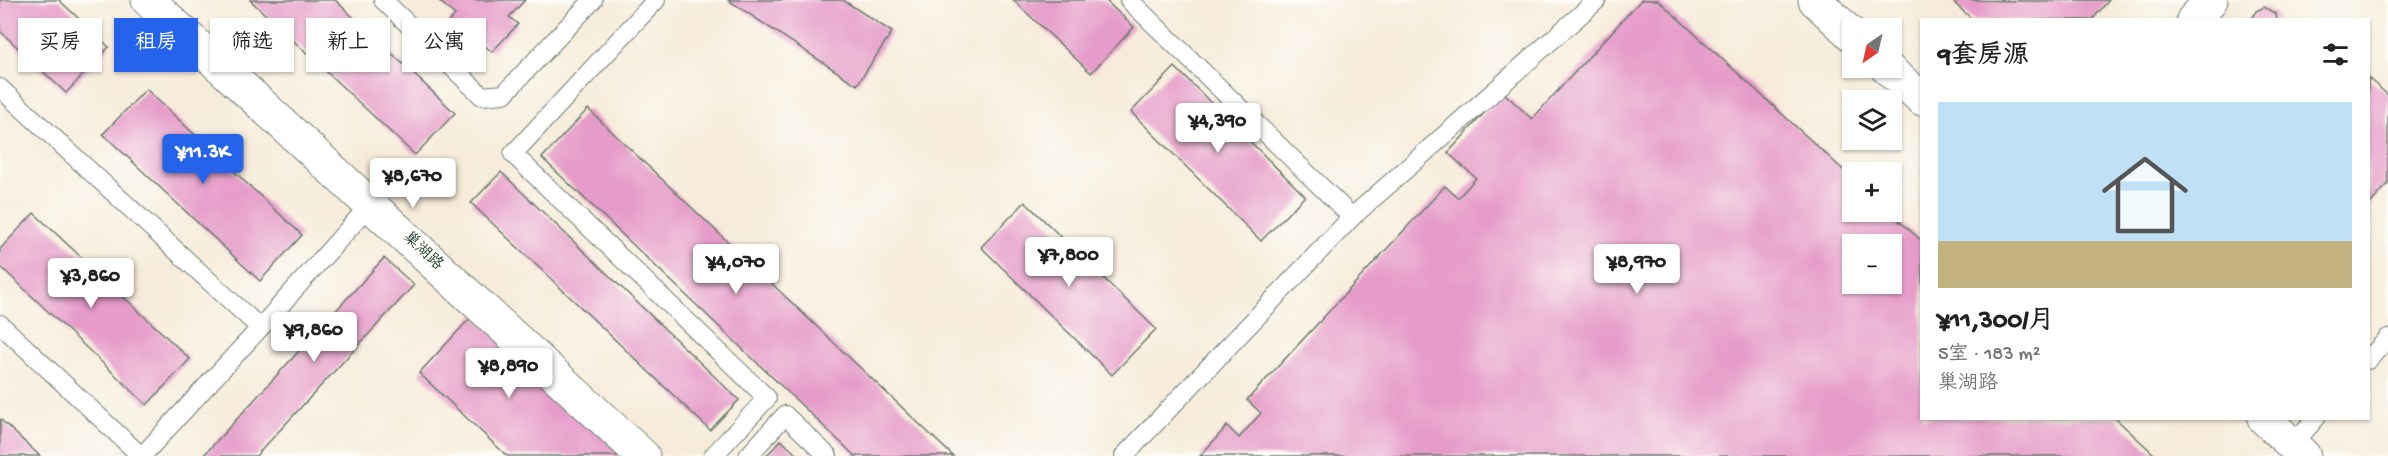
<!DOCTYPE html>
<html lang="zh">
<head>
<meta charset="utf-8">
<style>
	body { margin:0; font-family:"Gochi Hand","LXGW WenKai TC",sans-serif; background:#f2f2f2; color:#222; height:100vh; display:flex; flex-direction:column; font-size:22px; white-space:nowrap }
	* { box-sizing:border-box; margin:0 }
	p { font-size:20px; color:#767676 }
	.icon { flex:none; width:33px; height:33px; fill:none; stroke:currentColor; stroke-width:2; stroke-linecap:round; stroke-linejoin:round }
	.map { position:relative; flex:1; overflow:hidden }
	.drawer { position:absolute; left:1920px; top:18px; width:450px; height:402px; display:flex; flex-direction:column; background:#fff; border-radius:0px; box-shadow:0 2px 4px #0004 }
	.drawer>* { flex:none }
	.top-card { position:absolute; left:18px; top:18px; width:570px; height:54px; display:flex; gap:12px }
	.needle { width:39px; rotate:214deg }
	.controls { position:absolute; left:1842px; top:18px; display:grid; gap:12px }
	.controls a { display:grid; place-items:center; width:60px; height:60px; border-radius:0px; background:#fff; box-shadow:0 2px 4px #0004; font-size:30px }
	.price { position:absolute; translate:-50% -51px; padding:0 14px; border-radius:6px; background:#fff; color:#222; font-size:20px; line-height:39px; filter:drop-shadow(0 2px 3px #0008) }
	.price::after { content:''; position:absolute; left:50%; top:36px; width:18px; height:14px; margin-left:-9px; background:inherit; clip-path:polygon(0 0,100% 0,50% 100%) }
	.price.active { background:#2563eb; color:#fff }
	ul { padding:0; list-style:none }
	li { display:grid; align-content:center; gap:12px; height:318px; padding:0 18px }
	li span { display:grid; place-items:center; height:186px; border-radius:0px; color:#555 }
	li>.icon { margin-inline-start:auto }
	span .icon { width:108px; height:108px; fill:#fffc; stroke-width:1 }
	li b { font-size:26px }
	h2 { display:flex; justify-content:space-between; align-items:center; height:72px; padding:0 18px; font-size:26px }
	.tag { padding:0 21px; border-radius:0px; background:#fff; box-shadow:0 2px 4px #0004; font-size:21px; line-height:54px }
	.tag.active { background:#2563eb; color:#fff }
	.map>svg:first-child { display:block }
	.building { fill:#e69cc9; fill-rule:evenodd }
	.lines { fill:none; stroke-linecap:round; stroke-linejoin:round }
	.lane-casing { stroke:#6b7a6e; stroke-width:20 }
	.secondary-casing { stroke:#6b7a6e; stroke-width:35 }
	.lane { stroke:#fff; stroke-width:18 }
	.secondary { stroke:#fff; stroke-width:33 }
	.labels { text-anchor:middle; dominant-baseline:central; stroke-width:4.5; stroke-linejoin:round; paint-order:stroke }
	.street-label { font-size:16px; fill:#1f3d34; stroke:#fdfcf7 }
</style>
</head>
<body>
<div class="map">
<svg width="2388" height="456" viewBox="0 0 2388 456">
	<rect width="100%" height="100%" fill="#fdfcf7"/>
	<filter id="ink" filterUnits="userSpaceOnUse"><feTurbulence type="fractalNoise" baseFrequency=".0167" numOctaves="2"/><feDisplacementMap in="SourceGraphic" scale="12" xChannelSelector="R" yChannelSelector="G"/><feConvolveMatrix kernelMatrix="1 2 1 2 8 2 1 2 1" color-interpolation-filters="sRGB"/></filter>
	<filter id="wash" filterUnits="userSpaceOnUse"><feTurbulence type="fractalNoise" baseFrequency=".008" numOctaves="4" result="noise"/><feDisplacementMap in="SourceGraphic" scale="24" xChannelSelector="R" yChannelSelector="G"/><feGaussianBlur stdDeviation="1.35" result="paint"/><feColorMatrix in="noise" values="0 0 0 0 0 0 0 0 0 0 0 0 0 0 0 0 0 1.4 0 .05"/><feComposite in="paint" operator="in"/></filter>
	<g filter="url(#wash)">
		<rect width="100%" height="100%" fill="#f7ecda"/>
		<g id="blocks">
			<path class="building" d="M0,0H59L109,47L66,93L0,31Z
				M250,0H335L455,113L415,155Z
				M438,0H525L509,17L518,24L492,52L473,35L465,43L446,25L455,15Z
				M728,0H843L892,32L857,85Z
				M1013,0H1105L1134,27L1091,73Z
				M1641,0H1658L1852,178V212H1889L1922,241V418H2115L2156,456H1200L1227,426L1239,438L1261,413L1247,400L1445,186L1458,198L1476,178L1448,153L1503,92L1532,119ZM1852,244H1892V284H1852Z
				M1951,0L2033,1L2109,0L2092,20H1973Z
				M2264,7L2276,14L2277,20H2251L2256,11Z
				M1175,67L1305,196L1261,241L1131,112Z
				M2368,78L2388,95V184L2368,206Z
				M146,89L302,235L260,281L103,134Z
				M588,109L953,456H855L542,158Z
				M501,172L739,400L710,430L471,203Z
				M1025,202L1156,329L1112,375L981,247Z
				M34,213L190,359L147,405L0,266V249Z
				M384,258L414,285L256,456H203Z
				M473,315L623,456H507L419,373Z
				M0,419L40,456H0Z
				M781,440L798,456H766Z"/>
		</g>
	</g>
	<g filter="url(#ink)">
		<use href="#blocks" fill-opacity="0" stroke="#6b7a6e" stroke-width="1.5"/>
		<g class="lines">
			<defs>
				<path id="lane" d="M383,0L482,96L504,94L593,0
					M656,0L513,154L767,398L713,456
					M1129,0L1352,217
					M0,88L260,328L142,456
					M0,324L141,456
					M260,328L370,205
					M2368,360L2388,338
					M2292,445L2316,418
					M748,456L785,415L828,456
					M1124,456L1352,217L1597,0"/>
				<path id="secondary" d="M148,0L643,456
					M1815,0L1852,35
					M2193,20L2211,0
					M1887,68L1922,99
					M2264,418L2304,456"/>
			</defs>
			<use href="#lane" class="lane-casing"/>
			<use href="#secondary" class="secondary-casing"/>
			<use href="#lane" class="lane"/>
			<use href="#secondary" class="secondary"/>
		</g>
	</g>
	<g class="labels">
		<g class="street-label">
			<text transform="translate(422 252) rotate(43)">巢湖路</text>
		</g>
	</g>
</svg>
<div class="controls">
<a><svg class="needle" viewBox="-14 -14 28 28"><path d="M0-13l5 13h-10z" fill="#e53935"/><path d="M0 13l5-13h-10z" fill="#767676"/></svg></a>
<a><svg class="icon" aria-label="layers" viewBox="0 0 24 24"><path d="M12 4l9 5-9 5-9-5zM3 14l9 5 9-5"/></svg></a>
<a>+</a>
<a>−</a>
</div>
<b class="price" style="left:1218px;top:154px">¥4,390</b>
<b class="price active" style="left:203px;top:185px">¥11.3K</b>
<b class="price" style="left:413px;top:209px">¥8,670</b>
<b class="price" style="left:1069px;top:288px">¥7,800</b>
<b class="price" style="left:736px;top:295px">¥4,070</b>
<b class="price" style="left:1637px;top:295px">¥8,970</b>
<b class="price" style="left:91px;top:309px">¥3,860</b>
<b class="price" style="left:314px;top:363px">¥9,860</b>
<b class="price" style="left:509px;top:399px">¥8,890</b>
<div class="top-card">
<a class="tag">买房</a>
<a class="tag active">租房</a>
<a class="tag">筛选</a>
<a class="tag">新上</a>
<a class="tag">公寓</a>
</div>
<section class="drawer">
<h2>9套房源<svg class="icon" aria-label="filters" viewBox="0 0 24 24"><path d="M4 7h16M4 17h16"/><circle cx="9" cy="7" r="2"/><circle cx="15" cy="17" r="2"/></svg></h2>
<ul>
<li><span style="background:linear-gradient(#bfe0f5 75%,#c2b280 0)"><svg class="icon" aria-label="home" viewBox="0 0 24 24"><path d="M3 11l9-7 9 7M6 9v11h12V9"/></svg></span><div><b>¥11,300/月</b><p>5室 · 183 m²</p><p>巢湖路</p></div></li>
</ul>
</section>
</div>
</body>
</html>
